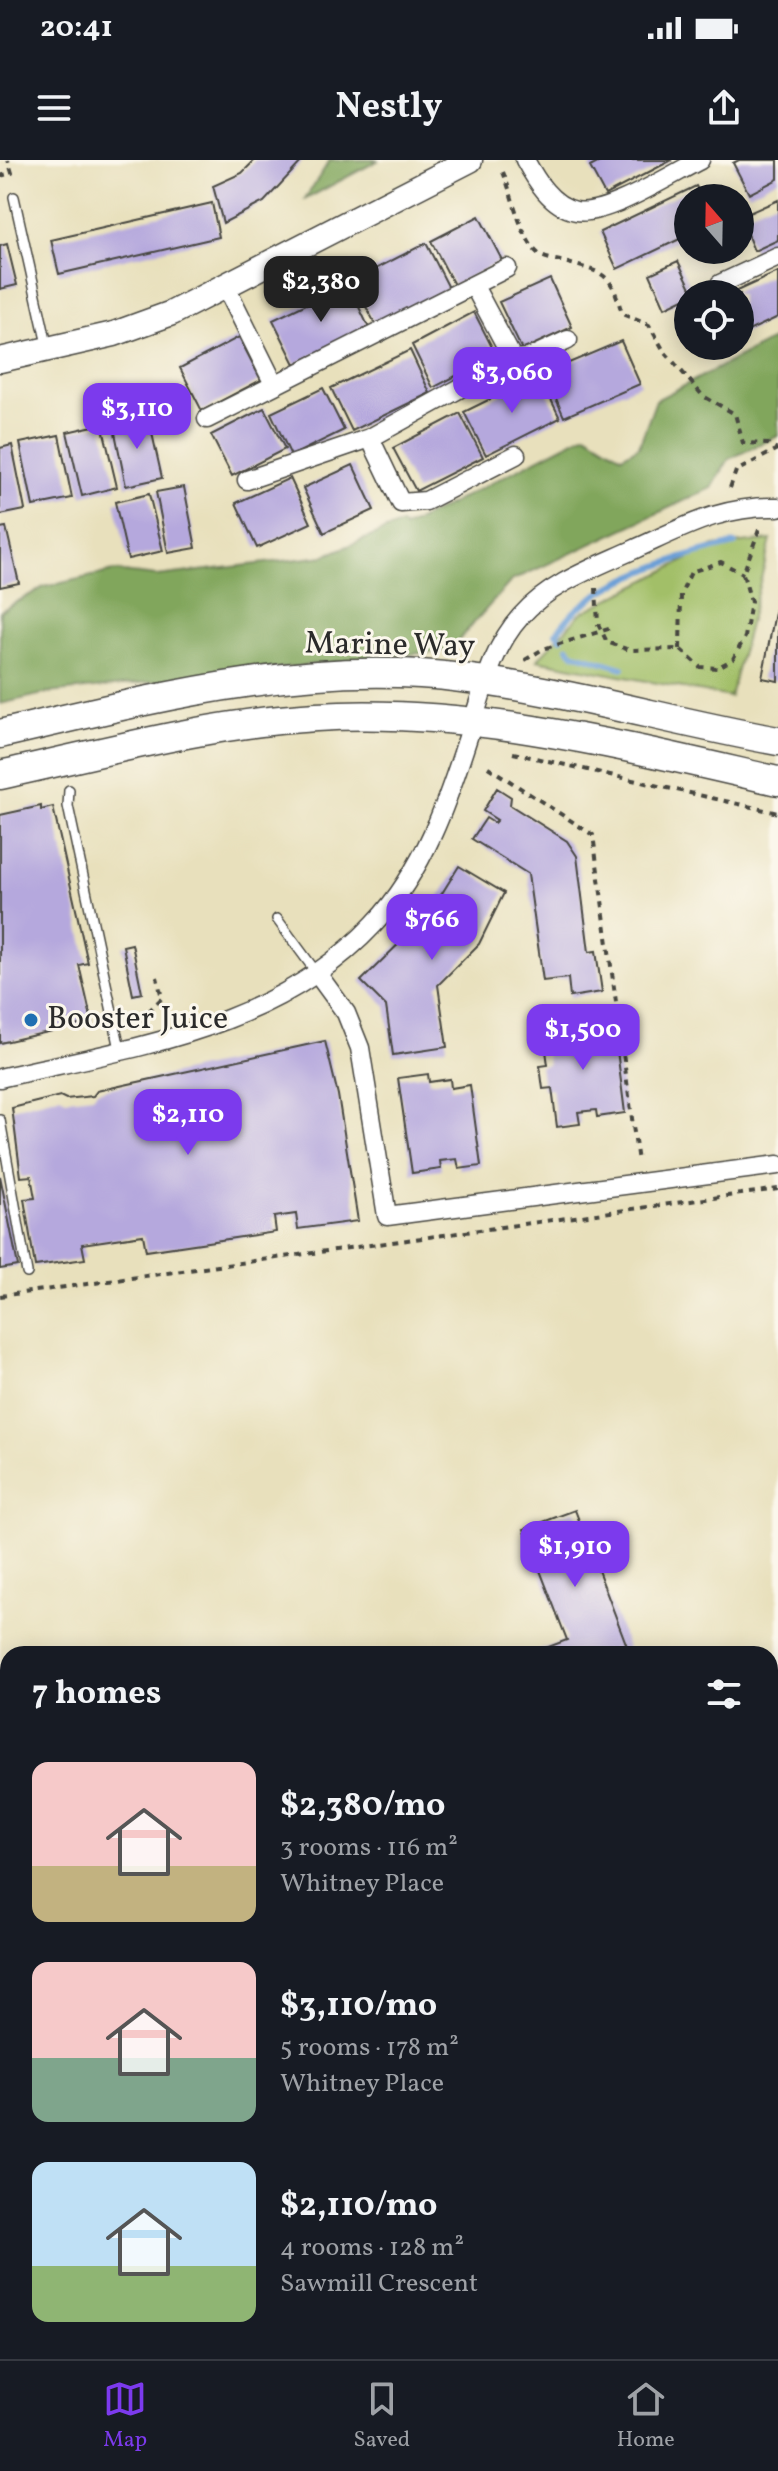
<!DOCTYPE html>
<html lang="en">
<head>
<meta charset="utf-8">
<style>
	body { margin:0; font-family:Vollkorn,serif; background:#20242c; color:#f1f3f6; height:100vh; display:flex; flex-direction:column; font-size:30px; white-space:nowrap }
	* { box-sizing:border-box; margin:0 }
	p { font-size:26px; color:#9ea1a6 }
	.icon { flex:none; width:44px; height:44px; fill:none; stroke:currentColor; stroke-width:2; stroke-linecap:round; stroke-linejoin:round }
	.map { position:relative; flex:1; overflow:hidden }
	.sheet { position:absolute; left:0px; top:1486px; width:778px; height:714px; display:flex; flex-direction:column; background:#171b24; border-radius:24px 24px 0 0; box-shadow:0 4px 20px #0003 }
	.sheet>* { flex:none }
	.needle { width:52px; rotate:340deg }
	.controls { position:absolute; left:674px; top:24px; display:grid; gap:16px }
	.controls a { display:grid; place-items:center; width:80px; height:80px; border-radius:50%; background:#171b24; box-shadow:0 4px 20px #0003; font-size:40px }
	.price { position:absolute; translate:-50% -68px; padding:0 18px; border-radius:16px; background:#7c3aed; color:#fff; font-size:26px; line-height:52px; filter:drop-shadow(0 2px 4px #0008) }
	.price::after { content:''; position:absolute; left:50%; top:48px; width:24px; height:18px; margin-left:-12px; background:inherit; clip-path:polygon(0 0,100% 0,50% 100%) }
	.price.selected { background:#222; color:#fff }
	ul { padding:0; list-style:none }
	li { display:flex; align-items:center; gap:24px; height:200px; padding:0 32px }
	li span { display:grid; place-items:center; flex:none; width:224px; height:160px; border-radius:16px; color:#555 }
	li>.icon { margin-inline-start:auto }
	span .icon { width:96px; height:96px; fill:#fffc; stroke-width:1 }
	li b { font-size:34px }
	h2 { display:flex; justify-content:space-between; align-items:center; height:96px; padding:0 32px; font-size:34px }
	.status { display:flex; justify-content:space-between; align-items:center; height:56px; padding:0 40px; background:#171b24; direction:ltr }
	.status svg { height:22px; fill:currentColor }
	header { display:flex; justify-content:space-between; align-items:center; height:104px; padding:0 32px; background:#171b24; font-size:36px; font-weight:700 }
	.dock { display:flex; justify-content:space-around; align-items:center; height:112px; border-top:2px solid #363941; background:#171b24; font-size:22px; color:#9ea1a6 }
	.dock a { display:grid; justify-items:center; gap:4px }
	.dock .selected { color:#7c3aed }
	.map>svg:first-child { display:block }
	.green { fill:#a2bf67; stroke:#667549; stroke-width:2 }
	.forest { fill:#81a65c; stroke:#566844; stroke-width:2 }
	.water { fill:#6b9fd7; stroke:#4b6581; stroke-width:2 }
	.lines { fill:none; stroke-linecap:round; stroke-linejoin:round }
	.stream { stroke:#6b9fd7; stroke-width:6 }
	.building { fill:#b5a8dd }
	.lane-casing { stroke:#474641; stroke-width:12 }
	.street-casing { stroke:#474641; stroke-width:21 }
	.secondary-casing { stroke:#474641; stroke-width:27 }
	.primary-casing { stroke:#474641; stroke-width:31 }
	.path { stroke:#474641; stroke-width:4; stroke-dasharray:6 6; stroke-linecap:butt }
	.lane { stroke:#fff; stroke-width:9 }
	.street { stroke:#fff; stroke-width:18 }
	.secondary { stroke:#fff; stroke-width:24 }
	.primary { stroke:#fff; stroke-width:28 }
	.poi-dot { fill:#1f6fb2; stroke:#fbf7ec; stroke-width:3 }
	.labels { text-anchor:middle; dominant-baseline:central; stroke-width:6; stroke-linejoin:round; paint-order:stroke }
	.street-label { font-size:32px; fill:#2b2b2b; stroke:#fbf7ec }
	.poi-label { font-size:32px; fill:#2b2b2b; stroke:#fbf7ec; text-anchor:start }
</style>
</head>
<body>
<div class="status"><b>20:41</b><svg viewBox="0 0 49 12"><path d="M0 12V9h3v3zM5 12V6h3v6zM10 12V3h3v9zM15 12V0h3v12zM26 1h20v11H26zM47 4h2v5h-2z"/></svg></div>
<header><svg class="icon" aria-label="menu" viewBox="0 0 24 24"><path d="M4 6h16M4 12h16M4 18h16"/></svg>Nestly<svg class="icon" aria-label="share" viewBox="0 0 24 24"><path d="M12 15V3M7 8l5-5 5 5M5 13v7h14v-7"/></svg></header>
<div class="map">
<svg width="778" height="2199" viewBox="0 0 778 2199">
	<rect width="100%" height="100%" fill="#fbf7ec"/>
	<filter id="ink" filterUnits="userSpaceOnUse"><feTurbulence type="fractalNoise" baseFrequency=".0125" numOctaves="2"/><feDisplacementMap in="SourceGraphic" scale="16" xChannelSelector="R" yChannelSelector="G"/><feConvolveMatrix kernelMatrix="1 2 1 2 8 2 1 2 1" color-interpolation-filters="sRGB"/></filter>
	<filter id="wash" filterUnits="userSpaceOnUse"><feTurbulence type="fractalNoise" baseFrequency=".006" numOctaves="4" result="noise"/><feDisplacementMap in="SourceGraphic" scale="32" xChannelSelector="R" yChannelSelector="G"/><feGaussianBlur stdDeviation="1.8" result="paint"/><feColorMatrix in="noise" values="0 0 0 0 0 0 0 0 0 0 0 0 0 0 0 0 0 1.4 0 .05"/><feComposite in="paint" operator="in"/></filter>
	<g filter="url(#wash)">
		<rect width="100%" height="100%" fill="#e8e0bc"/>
		<path class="green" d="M771,380L730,537L537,500L581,453L714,386Z"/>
		<path class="forest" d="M330,0H379L304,40Z
			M778,177V276L729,299L712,328L511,421L450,490L48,533L0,544V451L44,427L114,411L157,416L324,396L401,364L404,368L586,274L622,296L639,286L656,240Z"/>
		<path class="water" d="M778,1892V2199H0V2009L8,2008V2192H770V1893Z"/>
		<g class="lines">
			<path class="stream" d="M561,478L556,473C564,464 571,453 581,446C623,413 684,396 735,384
				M568,487L573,493L623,508"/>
		</g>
		<g id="blocks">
			<path class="building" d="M255,0H303L264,42L223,63L213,26L242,13Z
				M603,0H672L605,35L590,7Z
				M739,0H778V19L749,34L733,3Z
				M696,26L702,38H688V75L617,109L600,72Z
				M778,40V80L754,91L740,57Z
				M212,43L219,77L59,114L51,80Z
				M479,56L502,100L454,125L431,81Z
				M426,83L449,128L377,167L352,121Z
				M7,84L17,125L0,129V86Z
				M678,101L694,134L665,148L650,114Z
				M778,112V157L740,175V134H730Z
				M550,119L572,167L522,190L499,142Z
				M348,124L369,168L295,204L273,160Z
				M474,152L496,195L433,228L412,185Z
				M239,177L261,220L202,251L180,208Z
				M621,181L640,224L564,257L545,213Z
				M410,190L430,233L352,271L331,228Z
				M539,215L560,258L486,295L464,252Z
				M323,228L344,270L291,296L271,253Z
				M264,248L285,289L232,316L211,275Z
				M460,253L483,297L416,331L393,288Z
				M148,255L162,318L126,326L113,263Z
				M102,264L117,327L82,336L67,272Z
				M59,275L72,338L33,346L20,283Z
				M12,285L25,350L0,355V288Z
				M353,305L374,350L324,373L303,328Z
				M290,318L311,363L257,388L236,343Z
				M184,327L196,388L168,393L156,332Z
				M149,334L163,391L128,399L115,342Z
				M6,367L19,423L0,427V368Z
				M777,443H778V521L762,518Z
				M497,628L511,637L510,645L567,681L577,696L589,792L596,791L602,832L570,837L568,818L543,821L528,714L472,679L486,658L494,663L497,660L483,651Z
				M41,646V650L53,647L88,803L79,805L92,862L0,883V655Z
				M459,706L504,733L479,784L438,825L447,887L393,895L386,846L361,821L429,754Z
				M132,784L142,833L133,835L123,786Z
				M613,859L625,953L597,957L596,950L578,952L580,964L557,967L552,928L543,929L540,906L548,905L543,869L566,866L567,873L583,871V863Z
				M325,881L338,935L358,1061L298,1069L296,1054L274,1057L276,1072L146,1091L143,1075L82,1084L85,1099L35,1106L24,1039L35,1038L31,1016L21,1017L12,948L60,936L66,939L93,936L97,931Z
				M428,914L429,922L450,919L451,928L470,925L481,1006L459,1009L457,999L440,1001L441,1009L412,1013L398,918Z
				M0,1016L18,1106L0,1109Z
				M575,1350L630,1494H530L567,1480L524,1369Z"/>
		</g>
	</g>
	<g filter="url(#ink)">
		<use href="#blocks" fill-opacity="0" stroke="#474641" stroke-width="2"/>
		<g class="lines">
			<defs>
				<path id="lane" d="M14,37L48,189
					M69,630L68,646L120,889
					M277,759L316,812
					M0,960L27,1113"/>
				<path id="street" d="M525,0C536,20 551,46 576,51C605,57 672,14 700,0
					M720,124L778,97
					M474,126L513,199
					M226,127L274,224
					M207,259L507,108
					M370,278L401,343L426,341L516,295
					M247,320L370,278L513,199L529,198L568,180
					M316,812L346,853L360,888L387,1056L778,1005
					M0,918C133,887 275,870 374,764C425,710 448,640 470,571C483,530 492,488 521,456C550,423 596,407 635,389C684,367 723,345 778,347"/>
				<path id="secondary" d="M0,200L114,174L172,153L470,0"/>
				<path id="primary" d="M0,574C151,539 305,498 462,518C569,531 672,562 778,581
					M0,615C105,592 209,563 316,557C472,547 628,587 778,621"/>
			</defs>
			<use href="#lane" class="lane-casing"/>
			<use href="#street" class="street-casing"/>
			<use href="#secondary" class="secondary-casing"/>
			<use href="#primary" class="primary-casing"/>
			<path class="path" d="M503,12C513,36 521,81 540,95C546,99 557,100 564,102C605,113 611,112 622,154L649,165L664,191L703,236L735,254L743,283L768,284L777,290
				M0,16L12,13L8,0
				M730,328L736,311L778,289
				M596,428L598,464L607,482L629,490L680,489L700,507L717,508L733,499L745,477L751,442L743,414L760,367
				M680,489L681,434L691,412L721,402L743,414
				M525,500L543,489L612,468
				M513,593L778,653
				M488,607L593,675L638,1002
				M140,860L162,838L157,817
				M0,1136L778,1029
				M770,1790L778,1813
				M770,1880H778
				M0,1926H8"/>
			<use href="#lane" class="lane"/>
			<use href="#street" class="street"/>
			<use href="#secondary" class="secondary"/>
			<use href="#primary" class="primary"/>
		</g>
	</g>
	<circle class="poi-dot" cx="31" cy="860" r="8"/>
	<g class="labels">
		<g class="street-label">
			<text transform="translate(390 486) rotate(1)">Marine Way</text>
		</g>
		<g class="poi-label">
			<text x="47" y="860">Booster Juice</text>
		</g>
	</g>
</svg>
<div class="controls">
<a><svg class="needle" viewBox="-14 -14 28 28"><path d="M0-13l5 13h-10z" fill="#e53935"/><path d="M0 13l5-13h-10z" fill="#9ea1a6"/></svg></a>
<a><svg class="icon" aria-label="locate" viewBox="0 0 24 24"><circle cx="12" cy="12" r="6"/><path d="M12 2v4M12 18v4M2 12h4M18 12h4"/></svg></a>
</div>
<b class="price selected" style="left:321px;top:164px">$2,380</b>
<b class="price" style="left:512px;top:255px">$3,060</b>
<b class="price" style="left:137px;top:291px">$3,110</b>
<b class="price" style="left:432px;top:802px">$766</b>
<b class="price" style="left:583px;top:912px">$1,500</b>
<b class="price" style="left:188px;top:997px">$2,110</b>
<b class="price" style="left:575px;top:1429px">$1,910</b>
<section class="sheet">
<h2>7 homes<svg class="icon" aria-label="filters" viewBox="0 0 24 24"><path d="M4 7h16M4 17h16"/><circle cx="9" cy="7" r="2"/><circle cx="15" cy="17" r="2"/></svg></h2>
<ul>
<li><span style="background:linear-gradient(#f6c9c9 65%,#c2b280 0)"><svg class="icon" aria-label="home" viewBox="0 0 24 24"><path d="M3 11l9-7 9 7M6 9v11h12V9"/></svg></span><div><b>$2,380/mo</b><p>3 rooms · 116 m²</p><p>Whitney Place</p></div></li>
<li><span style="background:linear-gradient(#f6c9c9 60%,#7fa58c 0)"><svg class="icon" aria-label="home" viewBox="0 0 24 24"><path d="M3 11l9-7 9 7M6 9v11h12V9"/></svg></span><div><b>$3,110/mo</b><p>5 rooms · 178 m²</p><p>Whitney Place</p></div></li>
<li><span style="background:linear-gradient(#bfe0f5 65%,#8fb573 0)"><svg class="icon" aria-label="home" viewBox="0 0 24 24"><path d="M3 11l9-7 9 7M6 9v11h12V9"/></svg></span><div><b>$2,110/mo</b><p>4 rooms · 128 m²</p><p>Sawmill Crescent</p></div></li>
</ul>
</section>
</div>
<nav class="dock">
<a class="selected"><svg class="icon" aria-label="map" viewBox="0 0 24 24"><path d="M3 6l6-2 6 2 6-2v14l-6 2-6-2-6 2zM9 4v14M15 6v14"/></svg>Map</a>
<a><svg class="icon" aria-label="saved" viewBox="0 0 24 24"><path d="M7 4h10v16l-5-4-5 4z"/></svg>Saved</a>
<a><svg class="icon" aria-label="home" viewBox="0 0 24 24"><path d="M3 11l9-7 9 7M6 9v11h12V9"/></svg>Home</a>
</nav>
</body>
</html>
